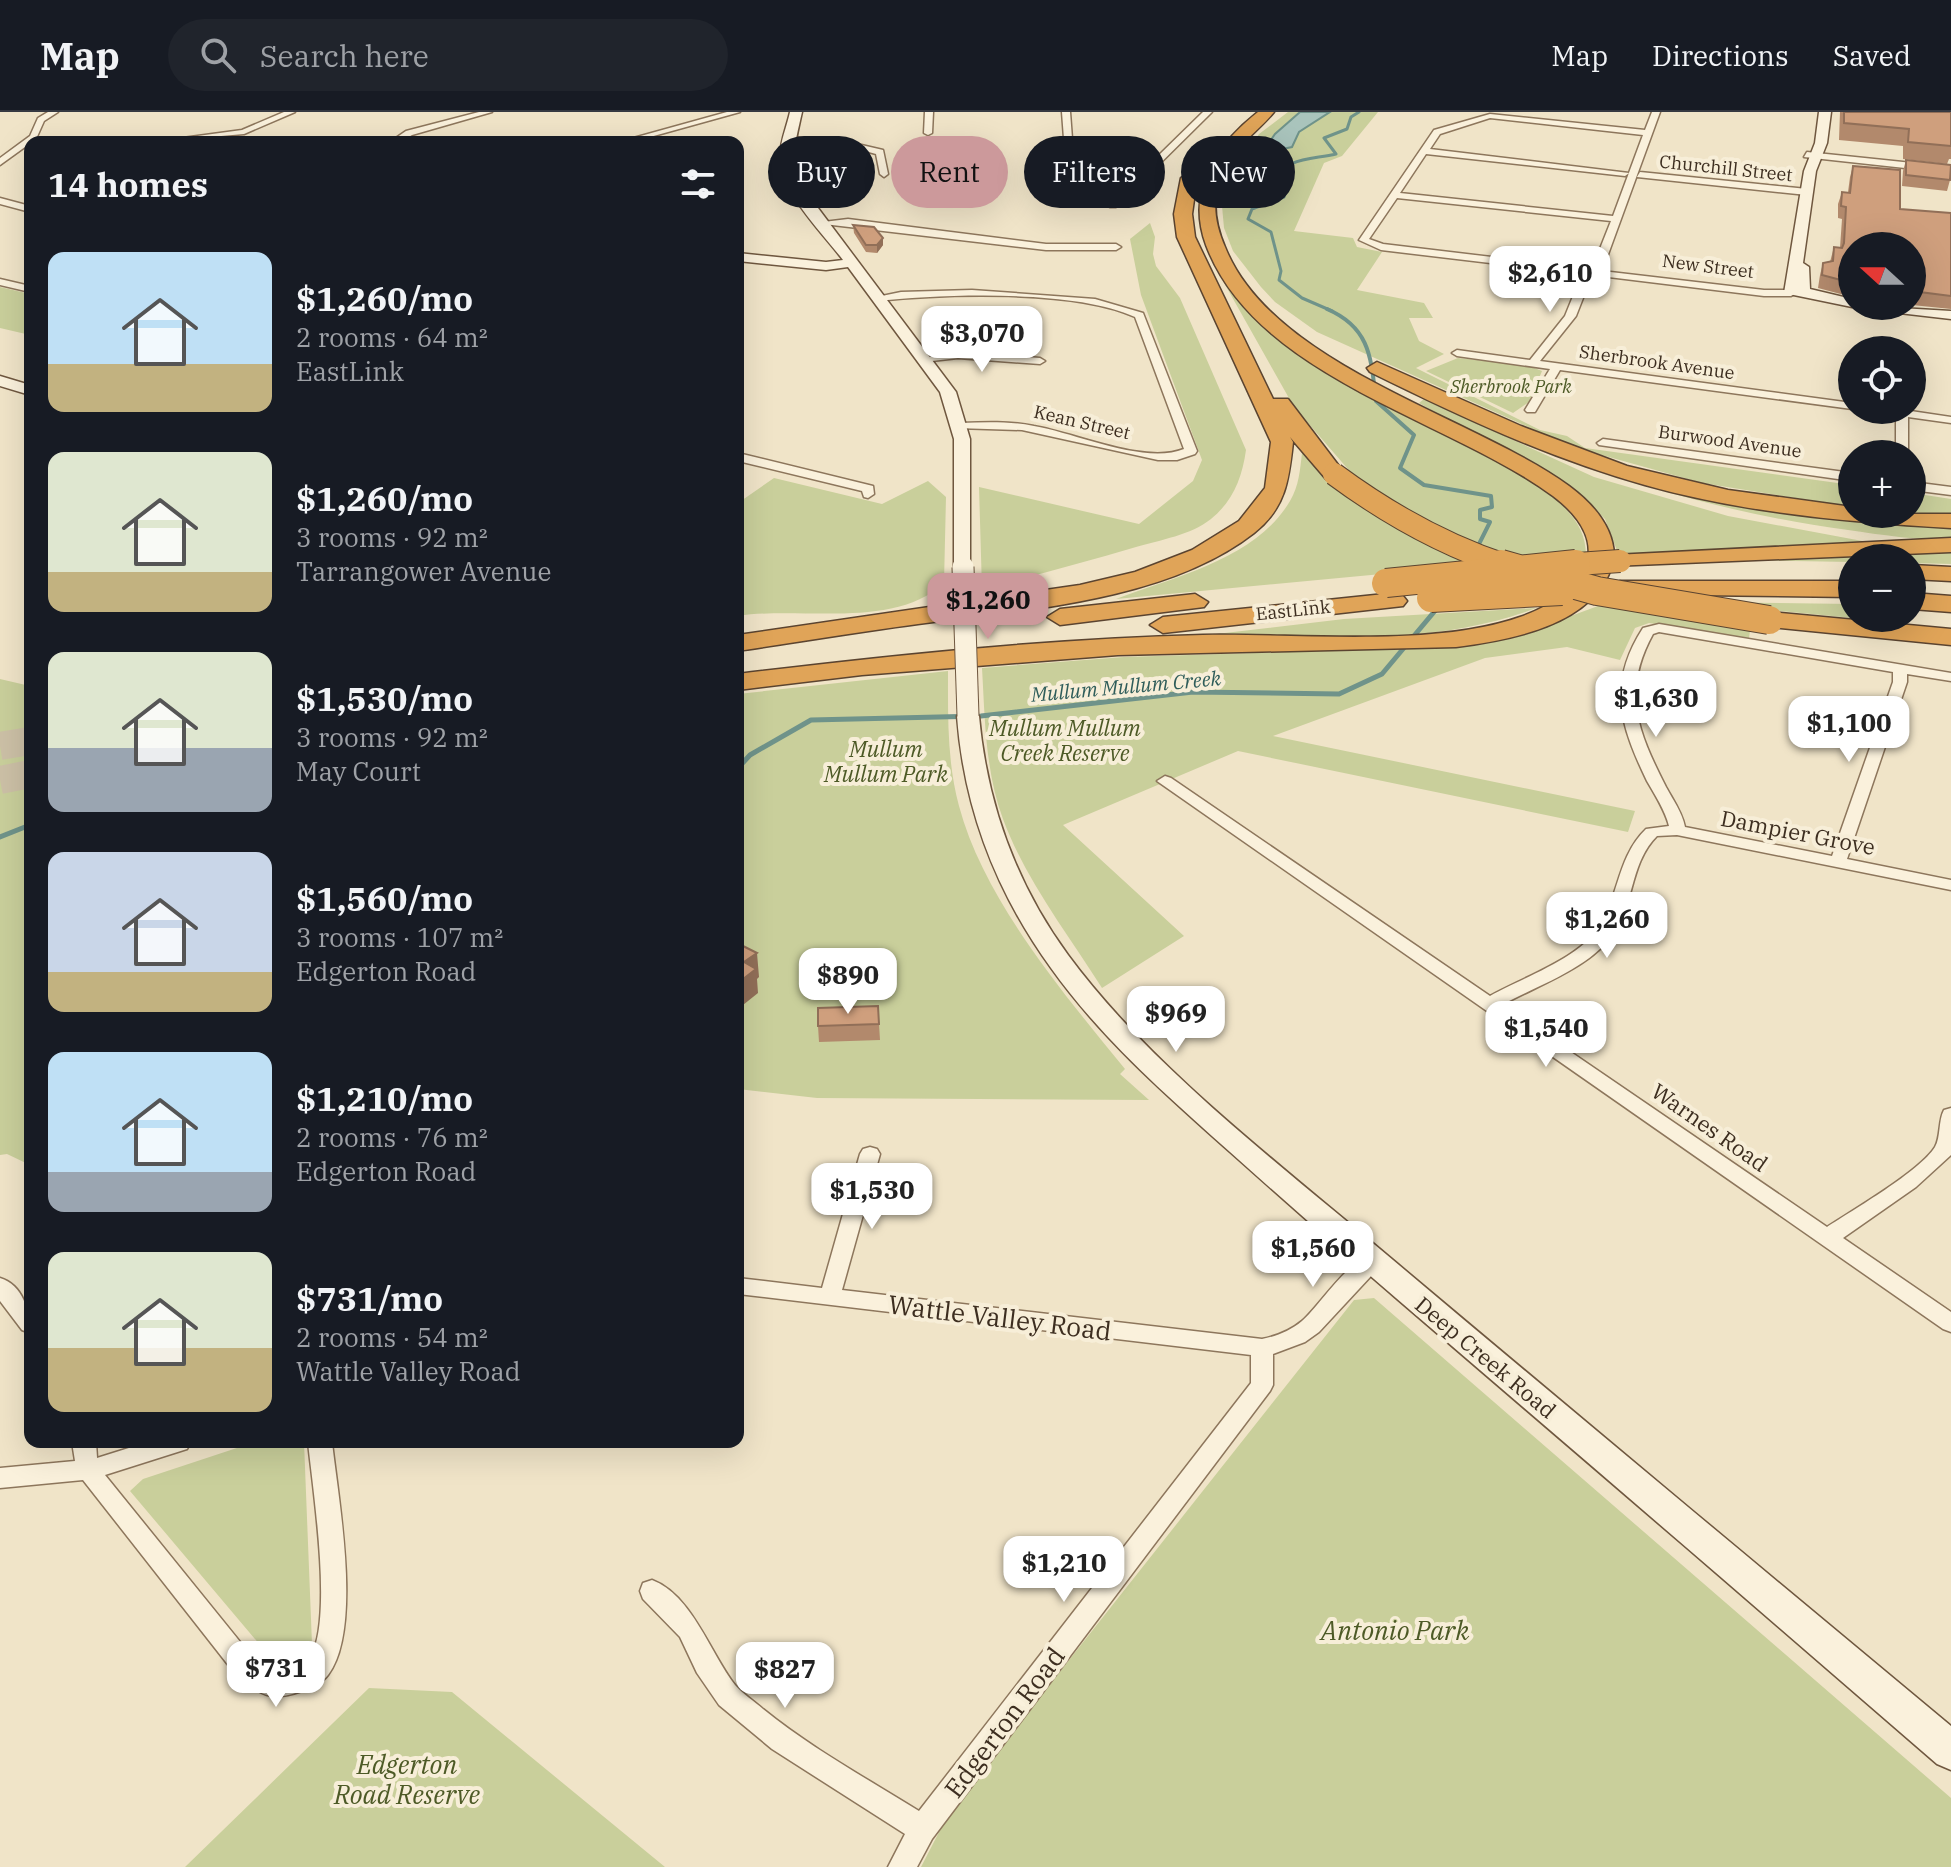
<!DOCTYPE html>
<html lang="en">
<head>
<meta charset="utf-8">
<style>
	body { margin:0; font-family:"IBM Plex Serif",serif; background:#20242c; color:#f1f3f6; height:100vh; display:flex; flex-direction:column; font-size:30px; white-space:nowrap }
	* { box-sizing:border-box; margin:0 }
	p { font-size:26px; color:#9ea1a6 }
	.icon { flex:none; width:44px; height:44px; fill:none; stroke:currentColor; stroke-width:2; stroke-linecap:round; stroke-linejoin:round }
	.map { position:relative; flex:1; overflow:hidden }
	.drawer { position:absolute; left:24px; top:24px; width:720px; height:1312px; display:flex; flex-direction:column; background:#171b24; border-radius:16px; box-shadow:0 8px 32px #0002 }
	.drawer>* { flex:none }
	.top-card { position:absolute; left:768px; top:24px; width:760px; height:72px; display:flex; gap:16px }
	.needle { width:52px; rotate:291deg }
	.controls { position:absolute; left:1838px; top:120px; display:grid; gap:16px }
	.controls a { display:grid; place-items:center; width:88px; height:88px; border-radius:50%; background:#171b24; box-shadow:0 8px 32px #0002; font-size:40px }
	.price { position:absolute; translate:-50% -68px; padding:0 18px; border-radius:16px; background:#fff; color:#222; font-size:26px; line-height:52px; filter:drop-shadow(0 2px 4px #0008) }
	.price::after { content:''; position:absolute; left:50%; top:48px; width:24px; height:18px; margin-left:-12px; background:inherit; clip-path:polygon(0 0,100% 0,50% 100%) }
	.price.active { background:#cc999b; color:#111 }
	ul { padding:0; list-style:none }
	li { display:flex; align-items:center; gap:24px; height:200px; padding:0 24px }
	li span { display:grid; place-items:center; flex:none; width:224px; height:160px; border-radius:16px; color:#555 }
	li>.icon { margin-inline-start:auto }
	span .icon { width:96px; height:96px; fill:#fffc; stroke-width:1 }
	li b { font-size:34px }
	h2 { display:flex; justify-content:space-between; align-items:center; height:96px; padding:0 24px; font-size:34px }
	.pill { padding:0 28px; border-radius:36px; background:#171b24; box-shadow:0 8px 32px #0002; font-size:28px; line-height:72px }
	.pill.active { background:#cc999b; color:#111 }
	header { display:flex; align-items:center; gap:48px; box-sizing:border-box; height:112px; padding:0 40px; background:#171b24; border-bottom:2px solid #363941 }
	header strong { font-size:38px }
	nav { display:flex; gap:44px; margin-inline-start:auto; font-size:28px }
	.search { width:560px; height:72px; background:#20242c; display:flex; align-items:center; gap:20px; box-sizing:border-box; padding:0 28px; border-radius:44px; color:#9ea1a6; font-size:30px }
	.map>svg:first-child { display:block }
	.green { fill:#c9cf9b }
	.water { fill:#a9c4bc; stroke:#6f938a; stroke-width:2 }
	.lines { fill:none; stroke-linecap:round; stroke-linejoin:round }
	.stream-far2 { stroke:#6f938a; stroke-width:3 }
	.stream-far1 { stroke:#6f938a; stroke-width:4 }
	.stream { stroke:#6f938a; stroke-width:5 }
	.highway-tunnel { stroke:#ccc0a6; stroke-width:28; stroke-dasharray:28 14; stroke-linecap:butt }
	.street-casing { stroke:#8d765c; stroke-width:3 }
	.secondary-casing { stroke:#6f573f; stroke-width:3 }
	.highway-casing { stroke:#5b4430; stroke-width:3 }
	.street { fill:#faf1dc; fill-rule:evenodd }
	.secondary { fill:#faf1dc; fill-rule:evenodd }
	.highway { fill:#e0a458; fill-rule:evenodd }
	.secondary-bridge-casing { stroke:#6f573f; stroke-width:23; stroke-linecap:butt }
	.highway-bridge-far1-casing { stroke:#5b4430; stroke-width:24; stroke-linecap:butt }
	.highway-bridge-casing { stroke:#5b4430; stroke-width:30; stroke-linecap:butt }
	.secondary-bridge { stroke:#faf1dc; stroke-width:21 }
	.highway-bridge-far1 { stroke:#e0a458; stroke-width:22 }
	.highway-bridge { stroke:#e0a458; stroke-width:28 }
	.wall { fill:#b2896c }
	.shaded-wall { fill:#916f58 }
	.building { fill:#cf9f7d; stroke:#916f58; stroke-width:2 }
	.labels { text-anchor:middle; dominant-baseline:central; stroke-width:8; stroke-linejoin:round; paint-order:stroke }
	.far-street-label { font-size:18px; fill:#3d2e20; stroke:#f7eed8 }
	.far-park-label { font-size:18px; font-style:italic; fill:#4d5a26; stroke:#f7eed8 }
	.far-water-label { font-size:20px; font-style:italic; fill:#2f5d5a; stroke:#f7eed8 }
	.park-label { font-size:22px; font-style:italic; fill:#4d5a26; stroke:#f7eed8 }
	.street-label { font-size:22px; fill:#3d2e20; stroke:#f7eed8 }
	.near-street-label { font-size:26px; fill:#3d2e20; stroke:#f7eed8 }
	.near-park-label { font-size:26px; font-style:italic; fill:#4d5a26; stroke:#f7eed8 }
</style>
</head>
<body>
<header>
<strong>Map</strong>
<div class="search"><svg class="icon" aria-label="search" viewBox="0 0 24 24"><circle cx="10" cy="10" r="6"/><path d="M15 15l6 6"/></svg>Search here</div>
<nav><a>Map</a><a>Directions</a><a>Saved</a></nav>
</header>
<div class="map">
<svg width="1951" height="1755" viewBox="0 0 1951 1755">
	<rect width="100%" height="100%" fill="#f0e4c8"/>
	<path class="green" d="M1288,0H1378L1342,44L1324,51L1294,119L1353,126L1357,135L1382,140L1357,178L1424,191L1433,206H1409L1419,229L1444,242L1416,256L1540,318L1567,324L1585,336L1852,373V395L1702,371L1573,335L1317,220L1275,190L1261,175L1233,139L1224,116L1222,94L1233,61L1259,22Z
		M1150,111L1155,125L1153,142L1156,154L1180,186L1246,338C1242,366 1233,389 1211,407C1191,423 1160,428 1136,435C1085,450 1034,464 982,477L979,375L1139,412L1193,369L1202,348L1141,183L1130,127Z
		M1223,169C1270,218 1330,260 1390,294C1443,325 1509,346 1556,387C1574,404 1586,419 1586,444L1523,450L1463,427L1404,398L1354,364L1294,295Z
		M0,175L30,182V223L0,216Z
		M1458,246L1527,253L1542,259L1529,290L1513,301L1426,259Z
		M1424,287L1594,365L1728,404L1873,431L1619,444L1605,407L1581,384L1419,291Z
		M1302,341L1352,385L1488,452L1116,487C1174,465 1256,447 1290,389C1299,374 1300,358 1302,341Z
		M1565,345L1729,389L1951,413V428C1917,428 1881,423 1848,418C1751,405 1657,381 1565,345Z
		M774,366L882,392L928,369L946,385L944,471C893,518 801,494 738,504V391Z
		M1912,381L1951,387V403L1912,401Z
		M1951,437V452L1912,451V446H1852V450L1738,448Z
		M1689,490L1852,492V506Z
		M1598,494H1620L1776,519H1750L1749,526L1649,511L1635,516L1620,548L1567,535L1485,546L1273,624L1635,699L1628,720L1238,639L1063,713L1184,824L1102,876C1068,822 1025,767 1003,707C985,658 985,607 982,556L1124,545L1453,535L1519,523Z
		M1536,496C1436,535 1307,525 1201,528L1199,524L1344,507Z
		M948,559C948,604 947,650 959,694C984,788 1064,882 1125,957L1120,962L1149,988L817,986L738,977V582Z
		M0,567L30,574V1053L7,1042L0,1043Z
		M1374,1186L1951,1686V1755H921L951,1697L1354,1188Z
		M255,1330H304L312,1532L304,1549L285,1555L277,1553L130,1379L143,1367Z
		M369,1576L452,1580L665,1755H185Z"/>
	<path class="water" d="M1300,0H1330L1299,20L1292,35L1262,41L1275,22Z"/>
	<g class="lines">
		<path class="stream-far2" d="M1332,199L1302,186L1279,168L1281,159L1271,120L1248,107L1252,97L1284,85L1285,81L1274,72C1285,44 1310,48 1336,42L1324,26L1347,17L1351,5L1359,0"/>
		<path class="stream-far1" d="M1327,197C1371,216 1371,247 1376,289L1414,323L1400,356L1424,373L1491,384L1492,395L1480,398V407L1490,410L1476,438"/>
		<path class="stream" d="M738,656L750,643L811,608L981,604L1193,580L1339,582L1382,562L1439,494
			M0,725L30,713"/>
		<path class="highway-tunnel" d="M0,634L30,629
			M0,668L30,662"/>
		<defs>
			<path id="street" d="M48,0H58L44,9L36,27L0,53V46L30,24L38,6Z
				M284,0H295L244,22L153,30L242,18Z
				M479,0H492L412,23L400,30H390L406,19Z
				M727,0H740L632,30H619Z
				M925,0H933L932,21L928,23L924,21Z
				M1062,0H1070L1073,40L1069,43L1065,40Z
				M1203,0H1212L1116,95H1110V91Z
				M1652,0H1660L1602,159L1764,178H1791L1796,181L1791,184H1764L1592,163L1576,204L1540,249L1852,291V297L1560,258L1535,300H1527L1525,298L1550,257L1457,244L1452,241L1457,238L1530,248L1565,204L1582,162L1381,138L1359,128L1434,18L1490,2L1645,18ZM1490,6L1643,23L1613,104L1400,81L1426,42L1625,64L1629,61L1430,37L1440,22ZM1397,86L1611,109L1592,157L1383,132L1369,127Z
				M789,25L840,28L883,38L888,62L884,65L880,62L876,42L840,32L786,29Z
				M1807,40L1951,55V61L1804,45Z
				M1640,60L1807,77L1811,80L1807,83L1637,65Z
				M0,86L30,94V100L0,92Z
				M848,107L1046,132H1116L1121,135L1116,138H1046L815,111Z
				M0,167L30,174V180L0,173Z
				M972,178L1095,187L1143,201L1197,339L1195,342L1177,348H1158L1022,318L956,316V312L960,311C985,310 1009,309 1034,314C1076,321 1144,353 1184,337L1135,205C1075,177 943,182 877,189L872,186L901,180Z
				M958,240L1040,246L1045,249L1040,252L958,246L923,250L918,247Z
				M1873,298H1904L1951,305V311L1908,305V342H1896V304Z
				M1603,327L1852,361V369L1599,333L1597,331Z
				M738,341L873,374L874,382L868,386L864,385L862,379L738,349Z
				M1912,370L1951,375V383L1912,378Z
				M1659,512L1951,561V569L1907,562V570L1847,747L1951,768V778L1677,723L1657,724C1632,749 1634,785 1618,814C1597,854 1540,872 1502,893L1827,1115C1853,1098 1920,1059 1935,1035C1941,1025 1938,1009 1944,998L1951,996V1043L1916,1075L1843,1126L1951,1200V1220L1943,1217L1157,669L1165,664L1171,666L1490,884C1522,866 1585,844 1602,811C1619,779 1619,743 1646,717L1669,714C1665,698 1655,683 1647,669C1620,613 1607,572 1643,516ZM1659,520L1893,560V570L1832,744L1685,715C1682,700 1673,688 1666,675C1638,620 1621,580 1653,522Z
				M870,1035L877,1037L880,1042L842,1178L1262,1227C1277,1224 1290,1219 1302,1209C1321,1193 1356,1135 1381,1143L1385,1149L1319,1220L1305,1230L1273,1242V1273L1270,1279L932,1727L917,1755H888L905,1722L772,1637L719,1593L697,1561L680,1525L643,1487L640,1479L643,1471L652,1468C692,1483 710,1541 735,1573C743,1582 754,1589 763,1597C811,1636 866,1666 919,1699L1251,1271V1243L738,1182V1166L822,1176L860,1042L863,1037Z
				M0,1166C23,1173 30,1199 30,1221L22,1218L0,1189Z
				M72,1330H96L97,1346L148,1330H191L187,1337L105,1363L258,1552L273,1561C287,1559 304,1558 311,1544C333,1505 313,1378 308,1330H332C338,1386 363,1517 328,1563C322,1571 312,1575 302,1579C273,1589 265,1585 240,1568L83,1368L0,1376V1356L75,1349Z"/>
			<path id="secondary" d="M790,0H802C794,36 789,47 806,80L956,280L970,327V459H956L954,455V327L940,280L848,155L826,158L738,149V141L826,150L843,148C822,120 780,80 780,44C780,30 787,14 790,0Z
				M1819,0H1831L1827,31L1816,59L1803,151L1809,155L1810,177L1852,187V194H1857L1852,195L1784,181L1804,59L1815,31Z
				M1866,194L1951,199V207L1873,198Z
				M0,264L30,273V283L0,274Z
				M968,598L979,604C987,692 1016,772 1068,843C1151,956 1286,1057 1393,1148C1578,1304 1765,1459 1951,1614V1658L1937,1652C1757,1496 1577,1341 1396,1186C1340,1138 1285,1089 1230,1040C1166,983 1101,926 1051,856C996,780 964,697 957,604Z"/>
			<path id="highway" d="M1258,0H1274C1256,22 1231,36 1221,65C1211,89 1215,112 1225,135C1272,254 1473,304 1569,374C1592,391 1613,414 1614,443L1951,426V440L1612,454C1593,514 1509,528 1456,535L1118,543L862,563L738,578V562C892,543 1048,527 1203,523C1298,521 1432,536 1520,505C1585,482 1619,434 1553,384C1449,307 1256,266 1206,133C1186,78 1215,34 1258,0Z
				M1189,61L1197,66L1192,102L1195,125L1273,287H1288L1345,362L1342,367H1326L1290,325L1293,330C1289,367 1286,396 1254,421C1167,489 1024,498 918,512C858,520 798,530 738,539V523L1080,473L1135,460L1192,438L1239,409L1265,376L1271,330L1177,125L1174,102L1181,66Z
				M1377,250L1521,314L1627,354L1728,378L1852,395V402H1951V416C1848,410 1744,401 1645,373C1549,346 1459,304 1370,260L1367,256Z
				M1912,453L1951,455V469L1912,467Z
				M1620,469H1852V485L1611,482L1607,477Z
				M1394,481L1403,484L1407,489L1403,494L1163,521L1150,513L1163,505Z
				M1912,481L1951,484V500L1912,497Z
				M1195,482L1208,490L1204,495L1060,513L1047,505L1060,497Z
				M1769,500L1951,517V533L1760,514L1756,508Z"/>
		</defs>
		<use href="#street" class="street-casing"/>
		<use href="#secondary" class="secondary-casing"/>
		<use href="#highway" class="highway-casing"/>
		<use href="#street" class="street"/>
		<use href="#secondary" class="secondary"/>
		<use href="#highway" class="highway"/>
		<defs>
			<path id="secondary-bridge" d="M963,455L968,604"/>
			<path id="highway-bridge-far1" d="M1334,362C1388,402 1443,433 1507,454
				M1549,454L1620,449"/>
			<path id="highway-bridge" d="M1501,452L1597,479L1769,508
				M1386,471L1576,452
				M1431,486L1562,479"/>
		</defs>
		<use href="#secondary-bridge" class="secondary-bridge-casing"/>
		<use href="#highway-bridge-far1" class="highway-bridge-far1-casing"/>
		<use href="#highway-bridge" class="highway-bridge-casing"/>
		<use href="#secondary-bridge" class="secondary-bridge"/>
		<use href="#highway-bridge-far1" class="highway-bridge-far1"/>
		<use href="#highway-bridge" class="highway-bridge"/>
	</g>
	<path class="wall" d="M1840,0H1951V47H1949L1947,52L1903,47V34L1839,28Z
		M1906,48L1950,68L1947,79L1902,74L1903,59Z
		M1853,54L1900,97L1951,101V197L1912,193V134H1852V185L1818,176L1820,163L1823,151L1830,150L1834,135L1840,136L1842,107L1838,106V92L1842,80H1848L1850,65Z
		M853,113L883,133L877,141L866,140L854,121Z
		M879,912L880,928L819,930L818,914Z"/>
	<path class="shaded-wall" d="M883,126V133L877,141V133Z
		M757,841L759,865L757,867L758,881L738,897V871L744,850Z"/>
	<path class="building" d="M1844,0H1951V34L1908,30L1909,17L1844,11Z
		M1906,48L1951,53L1950,68L1906,63Z
		M1853,54L1900,58V97L1951,101V184L1912,179V134H1852V171L1822,163L1823,151L1833,149L1834,135L1842,136L1844,131L1846,95L1841,94L1842,80L1850,81Z
		M853,113L874,115L883,126L877,133H866Z
		M739,832L757,841L744,850L756,857L738,871V833Z
		M878,894L879,912L818,914V896Z"/>
	<g class="labels">
		<g class="far-street-label">
			<text transform="translate(1726 56) rotate(6)">Churchill Street</text>
			<text transform="translate(1708 154) rotate(7)">New Street</text>
			<text transform="translate(1657 250) rotate(8)">Sherbrook Avenue</text>
			<text transform="translate(1082 310) rotate(13)">Kean Street</text>
			<text transform="translate(1730 329) rotate(8)">Burwood Avenue</text>
			<text transform="translate(1293 498) rotate(-6)">EastLink</text>
		</g>
		<g class="far-park-label">
			<text x="1511" y="274">Sherbrook Park</text>
		</g>
		<g class="far-water-label">
			<text transform="translate(1126 574) rotate(-5)">Mullum Mullum Creek</text>
		</g>
		<g class="park-label">
			<text x="1065" y="615">Mullum Mullum<tspan x="1065" dy="25">Creek Reserve</tspan></text>
			<text x="886" y="636">Mullum<tspan x="886" dy="25">Mullum Park</tspan></text>
		</g>
		<g class="street-label">
			<text transform="translate(1798 720) rotate(11)">Dampier Grove</text>
			<text transform="translate(1710 1015) rotate(35)">Warnes Road</text>
			<text transform="translate(1486 1245) rotate(40)">Deep Creek Road</text>
		</g>
		<g class="near-street-label">
			<text transform="translate(1000 1205) rotate(7)">Wattle Valley Road</text>
			<text transform="translate(1004 1610) rotate(-53)">Edgerton Road</text>
		</g>
		<g class="near-park-label">
			<text x="1395" y="1518">Antonio Park</text>
			<text x="407" y="1652">Edgerton<tspan x="407" dy="30">Road Reserve</tspan></text>
		</g>
	</g>
</svg>
<div class="controls">
<a><svg class="needle" viewBox="-14 -14 28 28"><path d="M0-13l5 13h-10z" fill="#e53935"/><path d="M0 13l5-13h-10z" fill="#9ea1a6"/></svg></a>
<a><svg class="icon" aria-label="locate" viewBox="0 0 24 24"><circle cx="12" cy="12" r="6"/><path d="M12 2v4M12 18v4M2 12h4M18 12h4"/></svg></a>
<a>+</a>
<a>−</a>
</div>
<b class="price" style="left:1550px;top:202px">$2,610</b>
<b class="price" style="left:982px;top:262px">$3,070</b>
<b class="price active" style="left:988px;top:529px">$1,260</b>
<b class="price" style="left:1656px;top:627px">$1,630</b>
<b class="price" style="left:1849px;top:652px">$1,100</b>
<b class="price" style="left:1607px;top:848px">$1,260</b>
<b class="price" style="left:848px;top:904px">$890</b>
<b class="price" style="left:1176px;top:942px">$969</b>
<b class="price" style="left:1546px;top:957px">$1,540</b>
<b class="price" style="left:872px;top:1119px">$1,530</b>
<b class="price" style="left:1313px;top:1177px">$1,560</b>
<b class="price" style="left:1064px;top:1492px">$1,210</b>
<b class="price" style="left:276px;top:1597px">$731</b>
<b class="price" style="left:785px;top:1598px">$827</b>
<div class="top-card">
<a class="pill">Buy</a>
<a class="pill active">Rent</a>
<a class="pill">Filters</a>
<a class="pill">New</a>
</div>
<section class="drawer">
<h2>14 homes<svg class="icon" aria-label="filters" viewBox="0 0 24 24"><path d="M4 7h16M4 17h16"/><circle cx="9" cy="7" r="2"/><circle cx="15" cy="17" r="2"/></svg></h2>
<ul>
<li><span style="background:linear-gradient(#bfe0f5 70%,#c2b280 0)"><svg class="icon" aria-label="home" viewBox="0 0 24 24"><path d="M3 11l9-7 9 7M6 9v11h12V9"/></svg></span><div><b>$1,260/mo</b><p>2 rooms · 64 m²</p><p>EastLink</p></div></li>
<li><span style="background:linear-gradient(#dfe7d0 75%,#c2b280 0)"><svg class="icon" aria-label="home" viewBox="0 0 24 24"><path d="M3 11l9-7 9 7M6 9v11h12V9"/></svg></span><div><b>$1,260/mo</b><p>3 rooms · 92 m²</p><p>Tarrangower Avenue</p></div></li>
<li><span style="background:linear-gradient(#dfe7d0 60%,#9aa5b1 0)"><svg class="icon" aria-label="home" viewBox="0 0 24 24"><path d="M3 11l9-7 9 7M6 9v11h12V9"/></svg></span><div><b>$1,530/mo</b><p>3 rooms · 92 m²</p><p>May Court</p></div></li>
<li><span style="background:linear-gradient(#c9d6e8 75%,#c2b280 0)"><svg class="icon" aria-label="home" viewBox="0 0 24 24"><path d="M3 11l9-7 9 7M6 9v11h12V9"/></svg></span><div><b>$1,560/mo</b><p>3 rooms · 107 m²</p><p>Edgerton Road</p></div></li>
<li><span style="background:linear-gradient(#bfe0f5 75%,#9aa5b1 0)"><svg class="icon" aria-label="home" viewBox="0 0 24 24"><path d="M3 11l9-7 9 7M6 9v11h12V9"/></svg></span><div><b>$1,210/mo</b><p>2 rooms · 76 m²</p><p>Edgerton Road</p></div></li>
<li><span style="background:linear-gradient(#dfe7d0 60%,#c2b280 0)"><svg class="icon" aria-label="home" viewBox="0 0 24 24"><path d="M3 11l9-7 9 7M6 9v11h12V9"/></svg></span><div><b>$731/mo</b><p>2 rooms · 54 m²</p><p>Wattle Valley Road</p></div></li>
</ul>
</section>
</div>
</body>
</html>
